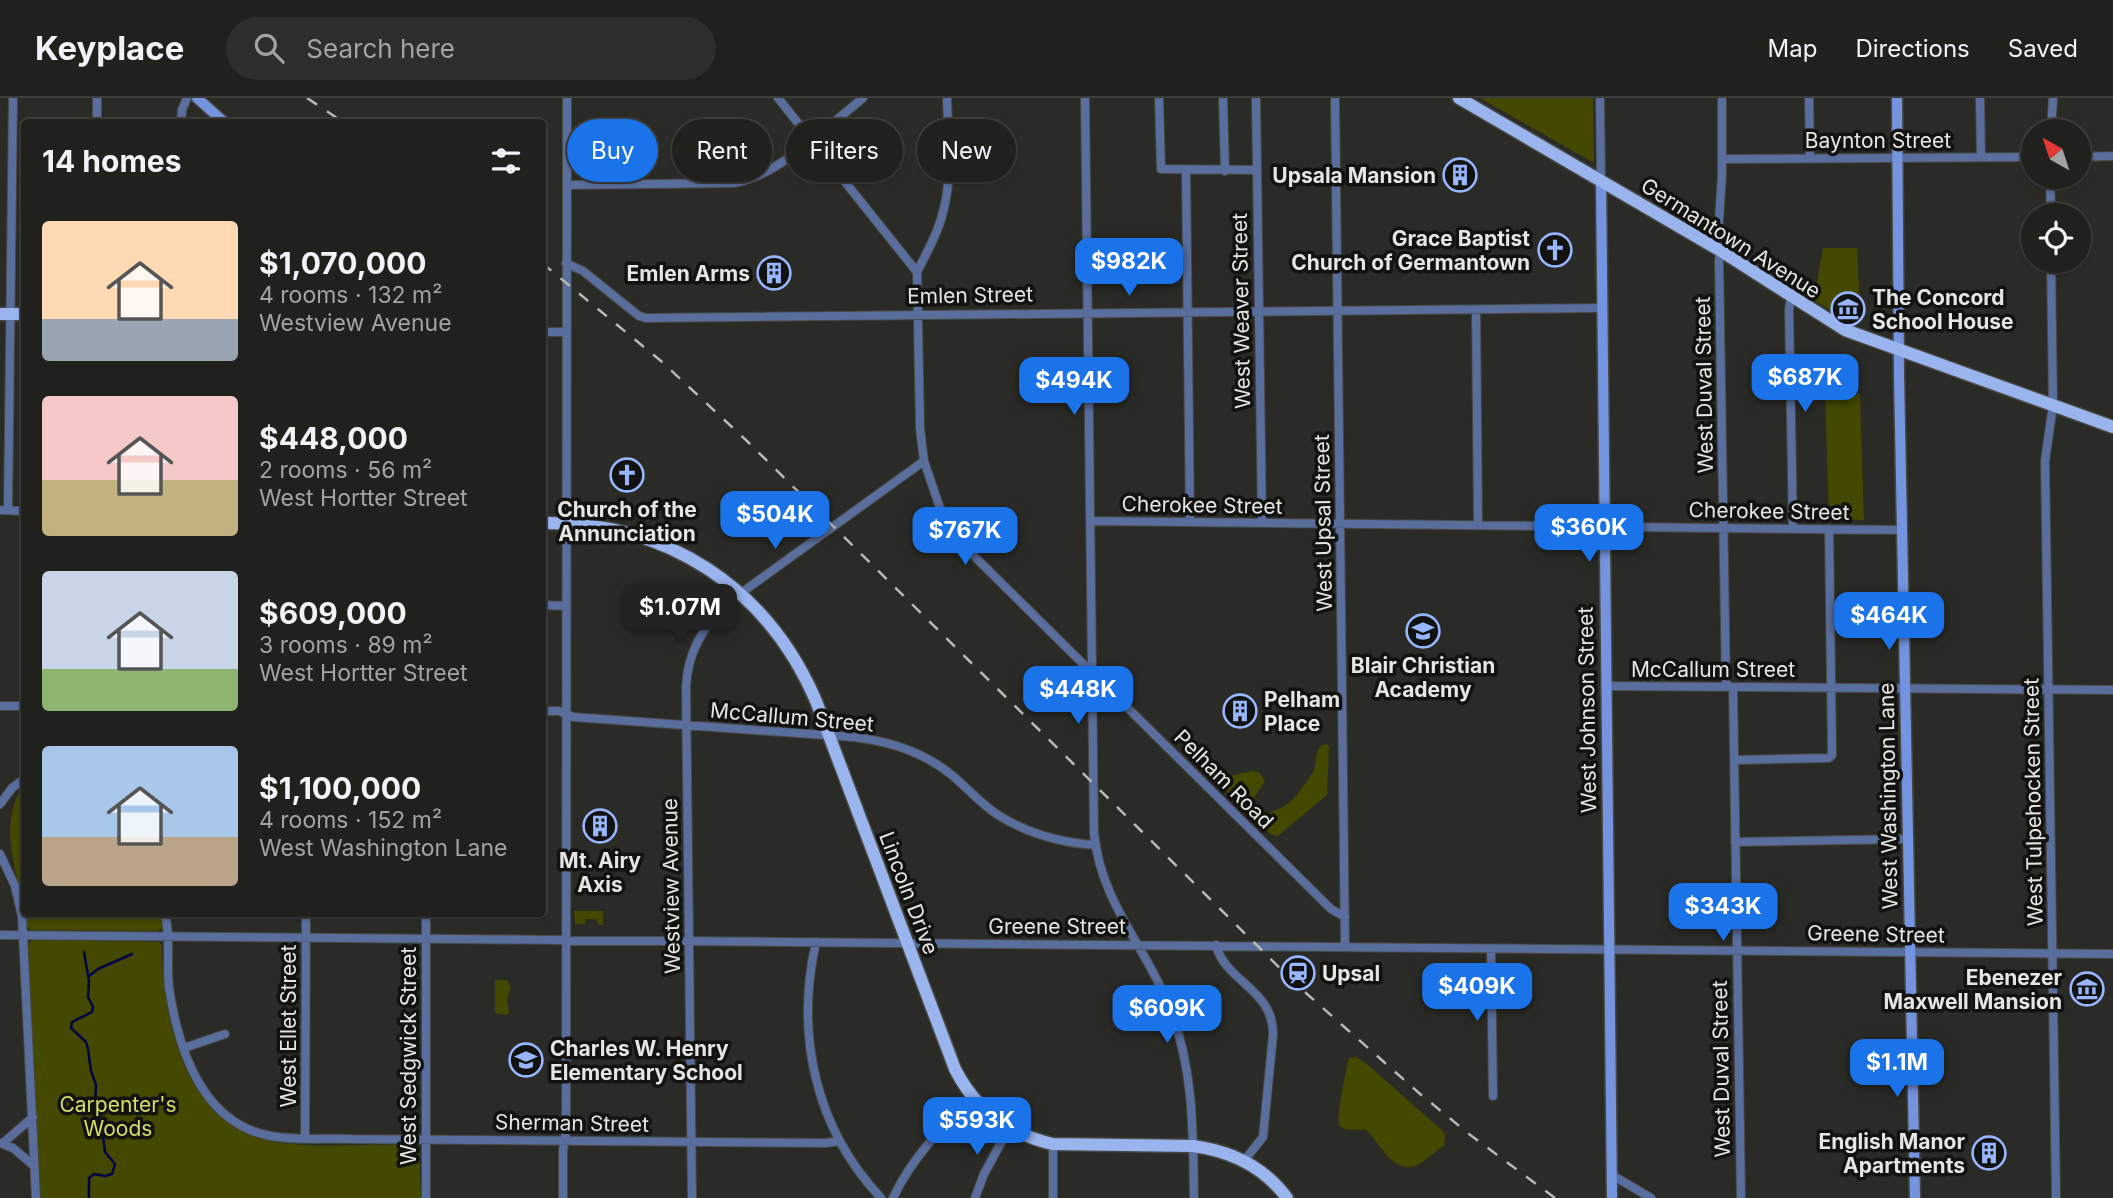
<!DOCTYPE html>
<html lang="en">
<head>
<meta charset="utf-8">
<style>
	body { margin:0; font-family:Inter,sans-serif; background:#2d2d29; color:#f1f3f6; height:100vh; display:flex; flex-direction:column; font-size:26px; white-space:nowrap }
	* { box-sizing:border-box; margin:0 }
	p { font-size:23px; color:#a2a3a3 }
	.icon { flex:none; width:38px; height:38px; fill:none; stroke:currentColor; stroke-width:2; stroke-linecap:round; stroke-linejoin:round }
	.map { position:relative; flex:1; overflow:hidden }
	.panel { position:absolute; left:21px; top:21px; width:525px; height:798px; display:flex; flex-direction:column; background:#20201c; border-radius:7px; box-shadow:0 2px 5px #0004,0 0 0 2px #3d3e3b }
	.panel>* { flex:none }
	.top-card { position:absolute; left:567px; top:21px; width:665px; height:63px; display:flex; gap:14px }
	.needle { width:46px; rotate:321deg }
	.buttons { position:absolute; left:2021px; top:21px; display:grid; gap:14px }
	.buttons a { display:grid; place-items:center; width:70px; height:70px; border-radius:50%; background:#20201c; box-shadow:0 2px 5px #0004,0 0 0 2px #3d3e3b; font-size:35px }
	.price { position:absolute; translate:-50% -60px; padding:0 16px; border-radius:14px; background:#1a73e8; color:#fff; font-size:23px; line-height:46px; filter:drop-shadow(0 2px 4px #0008) }
	.price::after { content:''; position:absolute; left:50%; top:42px; width:21px; height:16px; margin-left:-10px; background:inherit; clip-path:polygon(0 0,100% 0,50% 100%) }
	.price.active { background:#222; color:#fff }
	ul { padding:0; list-style:none }
	li { display:flex; align-items:center; gap:21px; height:175px; padding:0 21px }
	li span { display:grid; place-items:center; flex:none; width:196px; height:140px; border-radius:7px; color:#555 }
	li>.icon { margin-inline-start:auto }
	span .icon { width:84px; height:84px; fill:#fffc; stroke-width:1 }
	li b { font-size:30px }
	h2 { display:flex; justify-content:space-between; align-items:center; height:84px; padding:0 21px; font-size:30px }
	.chip { padding:0 24px; border-radius:32px; background:#20201c; box-shadow:0 2px 5px #0004,0 0 0 2px #3d3e3b; font-size:24px; line-height:63px }
	.chip.active { background:#1a73e8; color:#fff }
	header { display:flex; align-items:center; gap:42px; box-sizing:border-box; height:98px; padding:0 35px; background:#20201c; border-bottom:2px solid #3d3e3b }
	header strong { font-size:33px }
	nav { display:flex; gap:38px; margin-inline-start:auto; font-size:24px }
	.search { width:490px; height:63px; background:#2d2d29; display:flex; align-items:center; gap:18px; box-sizing:border-box; padding:0 24px; border-radius:38px; color:#a2a3a3; font-size:26px }
	.map>svg:first-child { display:block }
	.green { fill:#444800 }
	.lines { fill:none; stroke-linecap:round; stroke-linejoin:round }
	.stream { stroke:#020544; stroke-width:2.5 }
	.street-casing { stroke:#484844; stroke-width:10 }
	.secondary-casing { stroke:#484844; stroke-width:13 }
	.primary-casing { stroke:#484844; stroke-width:15 }
	.street { stroke:#5a6e9e; stroke-width:8 }
	.secondary { stroke:#7494e0; stroke-width:10 }
	.primary { stroke:#9ab4ee; stroke-width:12 }
	.rail { stroke:#b9b9b6; stroke-width:2.5; stroke-dasharray:12 12; stroke-linecap:butt }
	.labels { text-anchor:middle; dominant-baseline:central; stroke-width:7; stroke-linejoin:round; paint-order:stroke }
	.street-label { font-size:21px; fill:#e5e6e3; stroke:#121311 }
	.poi-label { font-size:21px; font-weight:bold; fill:#e5e6e3; stroke:#121311; text-anchor:end }
	.park-label { font-size:21px; fill:#d5de66; stroke:#121311 }
</style>
</head>
<body>
<header>
<strong>Keyplace</strong>
<div class="search"><svg class="icon" aria-label="search" viewBox="0 0 24 24"><circle cx="10" cy="10" r="6"/><path d="M15 15l6 6"/></svg>Search here</div>
<nav><a>Map</a><a>Directions</a><a>Saved</a></nav>
</header>
<div class="map">
<svg width="2113" height="1100" viewBox="0 0 2113 1100">
	<rect width="100%" height="100%" fill="#2a2a26"/>
	<path class="green" d="M1480,0H1593L1594,65Z
		M1823,150H1857L1860,211L1853,226L1814,202Z
		M1825,296H1860L1864,422L1829,421Z
		M1327,646L1329,649L1327,697L1278,738L1270,736L1219,687L1223,680L1251,673L1259,674L1265,683C1257,698 1243,704 1268,715C1290,708 1294,701 1307,683C1310,678 1314,674 1315,668C1316,659 1316,654 1322,647Z
		M24,685V808C12,760 0,725 24,685Z
		M574,813H603V827H599L596,821H585V826H575Z
		M26,816H161L163,830L158,833L31,832L26,829Z
		M33,842L159,844L162,847C162,920 184,1025 269,1043C318,1052 369,1044 419,1048L421,1100H40L28,853V846Z
		M498,882H507L511,890L507,901L509,915L506,917L495,915V883Z
		M1356,959L1367,966L1443,1033L1445,1036L1444,1048C1434,1053 1427,1063 1417,1067C1394,1078 1379,1044 1366,1032C1357,1030 1346,1035 1339,1027C1336,1024 1346,968 1349,960Z"/>
	<g class="lines">
		<path class="stream" d="M84,854L89,883L88,899L93,909L92,914L72,924L71,930L86,944L88,951L91,973L96,987L95,1007L101,1019L105,1054L115,1066L112,1076L105,1078L94,1076L89,1080V1100
			M89,878L98,871L132,856"/>
		<defs>
			<path id="street" d="M778,0L917,174L920,330L924,363L940,410L958,439L975,459L1331,811L1345,819
				M1085,0L1094,735C1101,804 1143,845 1168,905C1194,969 1193,1033 1194,1100
				M1159,0L1161,71L1257,72
				M1223,0L1225,73
				M1256,0L1262,425
				M1335,0L1345,849
				M1600,0L1601,82
				M1809,0L1810,60
				M1980,0L1981,59
				M97,24V0
				M181,24L182,12L187,0
				M2051,33L2053,0
				M2079,59L2113,58
				M1723,61L2034,59
				M1186,73L1190,424
				M2050,79L2051,117
				M567,87L733,85C776,80 829,27 863,0
				M1714,149L1718,137L1722,77V0
				M1721,153L1719,162L1726,589
				M2051,163L2053,307L2045,363L2056,1100
				M566,165L583,173L639,218L646,220L1601,210
				M917,174C927,154 938,135 943,114C953,78 948,37 947,0
				M1791,199L1789,212L1793,430
				M1476,212L1478,427
				M542,234H566
				M0,412L24,413
				M8,412L13,0
				M1090,423L1902,432
				M542,507L566,508
				M1606,588L2113,592
				M1733,589L1741,1100
				M0,608H24
				M542,613H559L573,619L853,639C889,643 924,654 953,678C968,691 981,706 998,717C1027,735 1061,745 1096,747
				M1734,662L1829,660L1832,657L1829,431
				M0,706L12,690L24,681
				M1735,744L1908,741
				M0,756L15,788L22,818L36,1100
				M165,816C171,839 166,866 169,890C178,949 200,1022 266,1037C293,1043 324,1040 351,1041L826,1045L839,1043
				M0,837L2113,856
				M816,844C795,936 815,1030 881,1100
				M1216,847C1225,884 1274,891 1273,937L1263,1039L1244,1063
				M1491,851L1493,998
				M184,950L225,936
				M305,1040L306,816
				M0,1045L13,1050L34,1068
				M3,1045L33,1019
				M1612,1077L1651,1100
				M426,1100V816
				M563,1100V1052L566,1034L567,0
				M692,1100L686,590C687,555 703,527 730,503L924,363
				M893,1100C912,1060 940,1029 975,1002
				M975,1100L984,1076L1009,1030
				M1053,1100V1046"/>
			<path id="secondary" d="M197,0L224,24
				M1897,0L1899,277L1915,1100
				M1601,82L1612,1100"/>
			<path id="primary" d="M1459,0L1721,153L1845,232L2113,329
				M0,216H24
				M542,425C666,423 767,489 816,603L955,971C975,1011 1009,1036 1053,1046L1193,1048C1231,1053 1264,1069 1287,1100"/>
		</defs>
		<use href="#street" class="street-casing"/>
		<use href="#secondary" class="secondary-casing"/>
		<use href="#primary" class="primary-casing"/>
		<use href="#street" class="street"/>
		<use href="#secondary" class="secondary"/>
		<use href="#primary" class="primary"/>
		<path class="rail" d="M307,0L343,24
			M542,165L661,263L747,343L1298,888L1419,995L1469,1036L1555,1100"/>
	</g>
	<defs>
		<symbol id="building-ring" viewBox="-11 -11 22 22"><circle r="9.5" fill="#121311" stroke="#97b6fd" stroke-width="1.5"/><path d="M-4-6H4V6H1V3H-1V6H-4ZM-2.5-4.3h1.7v1.8h-1.7ZM.8-4.3h1.7v1.8H.8ZM-2.5-1h1.7V.8h-1.7ZM.8-1h1.7V.8H.8Z" fill="#97b6fd"/></symbol>
		<symbol id="church-ring" viewBox="-11 -11 22 22"><circle r="9.5" fill="#121311" stroke="#97b6fd" stroke-width="1.5"/><path d="M-1.2-6h2.4v3.5h3.3v2.4h-3.3V6h-2.4V-.1h-3.3v-2.4h3.3Z" fill="#97b6fd"/></symbol>
		<symbol id="museum-ring" viewBox="-11 -11 22 22"><circle r="9.5" fill="#121311" stroke="#97b6fd" stroke-width="1.5"/><path d="M0-6L6-3V-2H-6V-3ZM-5-1h2V3h-2ZM-1-1h2V3h-2ZM3-1h2V3H3ZM-6 4H6V6H-6Z" fill="#97b6fd"/></symbol>
		<symbol id="school-ring" viewBox="-11 -11 22 22"><circle r="9.5" fill="#121311" stroke="#97b6fd" stroke-width="1.5"/><path d="M0-5L7-2L0 1L-7-2ZM-4 1L0 2.5L4 1V4Q0 6-4 4Z" fill="#97b6fd"/></symbol>
		<symbol id="station-ring" viewBox="-11 -11 22 22"><circle r="9.5" fill="#121311" stroke="#97b6fd" stroke-width="1.5"/><path d="M-3-6H3Q5-6 5-4V2Q5 4 3 4L4.5 6H3L1.5 4h-3L-3 6H-4.5L-3 4Q-5 4-5 2V-4Q-5-6-3-6ZM-3.5-4v3h7v-3ZM-3.5 1v1.5H-2V1ZM2 1v1.5H3.5V1Z" fill="#97b6fd"/></symbol>
	</defs>
	<g fill-rule="evenodd">
		<use href="#building-ring" x="1441" y="58" width="38" height="38"/>
		<use href="#church-ring" x="1536" y="133" width="38" height="38"/>
		<use href="#building-ring" x="755" y="156" width="38" height="38"/>
		<use href="#museum-ring" x="1829" y="192" width="38" height="38"/>
		<use href="#church-ring" x="608" y="358" width="38" height="38"/>
		<use href="#school-ring" x="1404" y="514" width="38" height="38"/>
		<use href="#building-ring" x="1221" y="594" width="38" height="38"/>
		<use href="#building-ring" x="581" y="709" width="38" height="38"/>
		<use href="#station-ring" x="1279" y="856" width="38" height="38"/>
		<use href="#museum-ring" x="2068" y="872" width="38" height="38"/>
		<use href="#school-ring" x="507" y="943" width="38" height="38"/>
		<use href="#building-ring" x="1970" y="1036" width="38" height="38"/>
	</g>
	<g class="labels">
		<g class="street-label">
			<text x="1878" y="42">Baynton Street</text>
			<text transform="translate(1731 140) rotate(32)">Germantown Avenue</text>
			<text transform="translate(970 197) rotate(-1)">Emlen Street</text>
			<text transform="translate(1241 213) rotate(-91)">West Weaver Street</text>
			<text transform="translate(1704 287) rotate(-91)">West Duval Street</text>
			<text transform="translate(1202 407) rotate(1)">Cherokee Street</text>
			<text transform="translate(1769 413) rotate(1)">Cherokee Street</text>
			<text transform="translate(1323 425) rotate(-91)">West Upsal Street</text>
			<text x="1713" y="571">McCallum Street</text>
			<text transform="translate(1587 612) rotate(-91)">West Johnson Street</text>
			<text transform="translate(792 619) rotate(5)">McCallum Street</text>
			<text transform="translate(1224 681) rotate(45)">Pelham Road</text>
			<text transform="translate(1888 698) rotate(-91)">West Washington Lane</text>
			<text transform="translate(2033 704) rotate(-91)">West Tulpehocken Street</text>
			<text transform="translate(671 788) rotate(-91)">Westview Avenue</text>
			<text transform="translate(909 795) rotate(69)">Lincoln Drive</text>
			<text x="1057" y="828">Greene Street</text>
			<text transform="translate(1876 836) rotate(1)">Greene Street</text>
			<text transform="translate(288 928) rotate(-90)">West Ellet Street</text>
			<text transform="translate(408 958) rotate(-90)">West Sedgwick Street</text>
			<text transform="translate(1721 971) rotate(-91)">West Duval Street</text>
			<text transform="translate(572 1025) rotate(1)">Sherman Street</text>
		</g>
		<g class="poi-label">
			<text x="1436" y="77">Upsala Mansion</text>
			<text x="1530" y="140">Grace Baptist<tspan x="1530" dy="24">Church of Germantown</tspan></text>
			<text x="750" y="175">Emlen Arms</text>
			<text x="1872" y="199" text-anchor="start">The Concord<tspan x="1872" dy="24">School House</tspan></text>
			<text x="627" y="411" text-anchor="middle">Church of the<tspan x="627" dy="24">Annunciation</tspan></text>
			<text x="1423" y="567" text-anchor="middle">Blair Christian<tspan x="1423" dy="24">Academy</tspan></text>
			<text x="1264" y="601" text-anchor="start">Pelham<tspan x="1264" dy="24">Place</tspan></text>
			<text x="600" y="762" text-anchor="middle">Mt. Airy<tspan x="600" dy="24">Axis</tspan></text>
			<text x="1322" y="875" text-anchor="start">Upsal</text>
			<text x="2062" y="879">Ebenezer<tspan x="2062" dy="24">Maxwell Mansion</tspan></text>
			<text x="550" y="950" text-anchor="start">Charles W. Henry<tspan x="550" dy="24">Elementary School</tspan></text>
			<text x="1965" y="1043">English Manor<tspan x="1965" dy="24">Apartments</tspan></text>
		</g>
		<g class="park-label">
			<text x="118" y="1006">Carpenter's<tspan x="118" dy="24">Woods</tspan></text>
		</g>
	</g>
</svg>
<div class="buttons">
<a><svg class="needle" viewBox="-14 -14 28 28"><path d="M0-13l5 13h-10z" fill="#e53935"/><path d="M0 13l5-13h-10z" fill="#a2a3a3"/></svg></a>
<a><svg class="icon" aria-label="locate" viewBox="0 0 24 24"><circle cx="12" cy="12" r="6"/><path d="M12 2v4M12 18v4M2 12h4M18 12h4"/></svg></a>
</div>
<b class="price" style="left:1129px;top:200px">$982K</b>
<b class="price" style="left:1805px;top:316px">$687K</b>
<b class="price" style="left:1074px;top:319px">$494K</b>
<b class="price" style="left:775px;top:453px">$504K</b>
<b class="price" style="left:1589px;top:466px">$360K</b>
<b class="price" style="left:965px;top:469px">$767K</b>
<b class="price active" style="left:680px;top:546px">$1.07M</b>
<b class="price" style="left:1889px;top:554px">$464K</b>
<b class="price" style="left:1078px;top:628px">$448K</b>
<b class="price" style="left:1723px;top:845px">$343K</b>
<b class="price" style="left:1477px;top:925px">$409K</b>
<b class="price" style="left:1167px;top:947px">$609K</b>
<b class="price" style="left:1897px;top:1001px">$1.1M</b>
<b class="price" style="left:977px;top:1059px">$593K</b>
<div class="top-card">
<a class="chip active">Buy</a>
<a class="chip">Rent</a>
<a class="chip">Filters</a>
<a class="chip">New</a>
</div>
<section class="panel">
<h2>14 homes<svg class="icon" aria-label="filters" viewBox="0 0 24 24"><path d="M4 7h16M4 17h16"/><circle cx="9" cy="7" r="2"/><circle cx="15" cy="17" r="2"/></svg></h2>
<ul>
<li><span style="background:linear-gradient(#ffd9b3 70%,#9aa5b1 0)"><svg class="icon" aria-label="home" viewBox="0 0 24 24"><path d="M3 11l9-7 9 7M6 9v11h12V9"/></svg></span><div><b>$1,070,000</b><p>4 rooms · 132 m²</p><p>Westview Avenue</p></div></li>
<li><span style="background:linear-gradient(#f6c9c9 60%,#c2b280 0)"><svg class="icon" aria-label="home" viewBox="0 0 24 24"><path d="M3 11l9-7 9 7M6 9v11h12V9"/></svg></span><div><b>$448,000</b><p>2 rooms · 56 m²</p><p>West Hortter Street</p></div></li>
<li><span style="background:linear-gradient(#c9d6e8 70%,#8fb573 0)"><svg class="icon" aria-label="home" viewBox="0 0 24 24"><path d="M3 11l9-7 9 7M6 9v11h12V9"/></svg></span><div><b>$609,000</b><p>3 rooms · 89 m²</p><p>West Hortter Street</p></div></li>
<li><span style="background:linear-gradient(#a9c7e8 65%,#b9a48a 0)"><svg class="icon" aria-label="home" viewBox="0 0 24 24"><path d="M3 11l9-7 9 7M6 9v11h12V9"/></svg></span><div><b>$1,100,000</b><p>4 rooms · 152 m²</p><p>West Washington Lane</p></div></li>
</ul>
</section>
</div>
</body>
</html>
